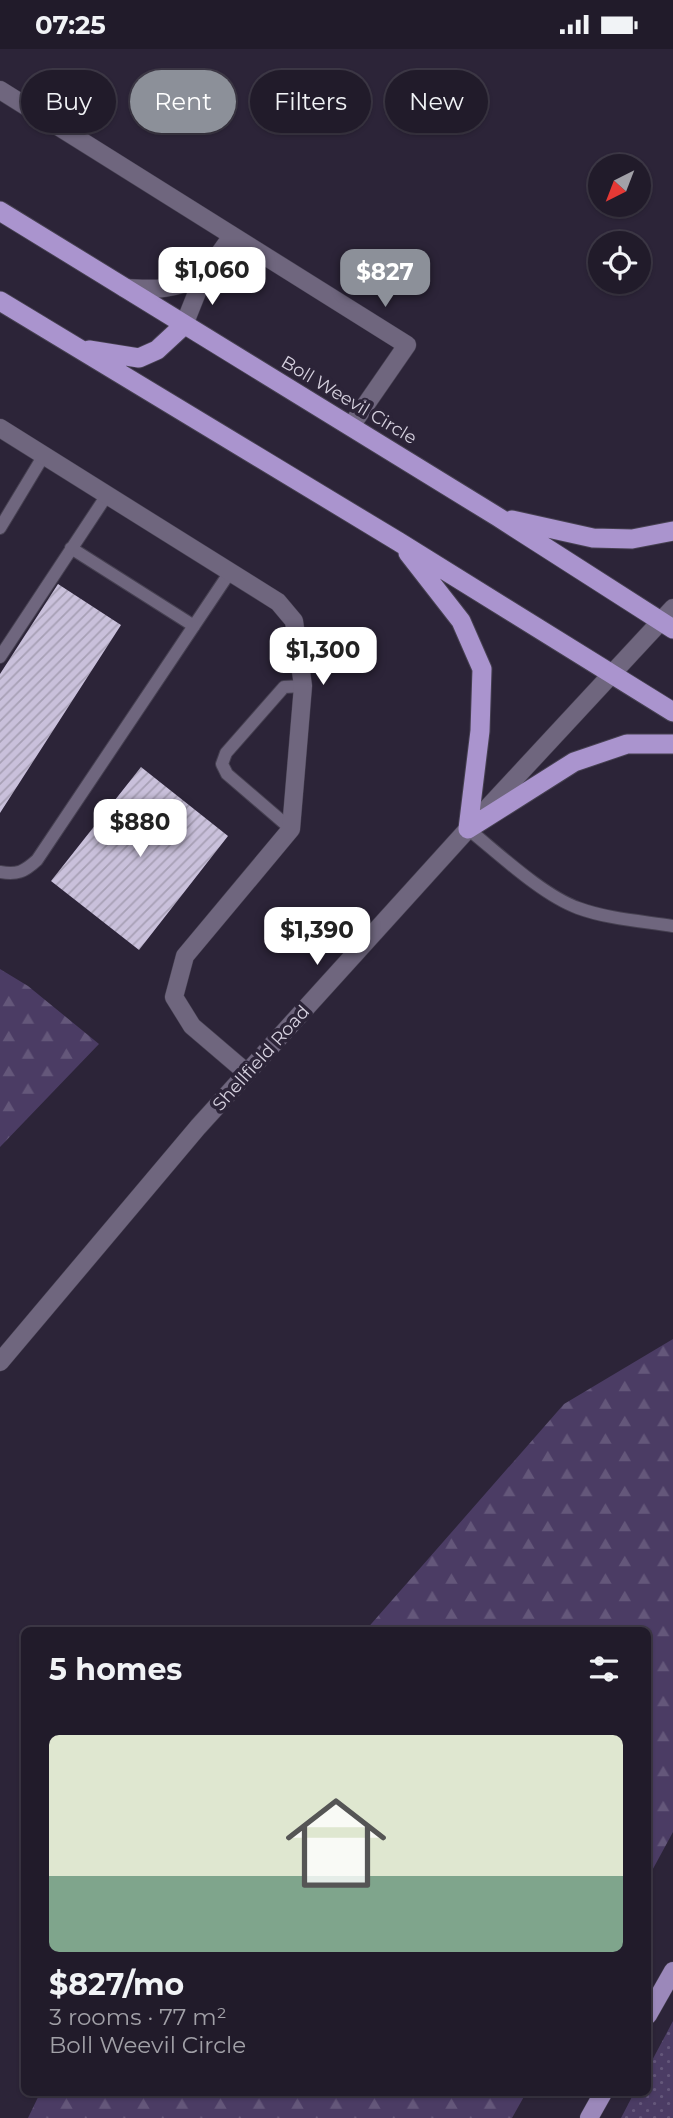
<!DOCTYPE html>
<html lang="en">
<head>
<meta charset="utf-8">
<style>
	body { margin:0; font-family:Montserrat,sans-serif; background:#292432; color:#f1f3f6; height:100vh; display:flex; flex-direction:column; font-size:26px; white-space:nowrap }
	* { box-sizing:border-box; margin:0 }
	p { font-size:23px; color:#a2a1a8 }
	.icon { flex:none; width:38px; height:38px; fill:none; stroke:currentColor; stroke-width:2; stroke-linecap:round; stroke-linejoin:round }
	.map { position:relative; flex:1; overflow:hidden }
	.drawer { position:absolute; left:21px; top:1578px; width:630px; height:469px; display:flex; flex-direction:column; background:#211b2a; border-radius:10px; box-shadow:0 2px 5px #0004,0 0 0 2px #3e3947 }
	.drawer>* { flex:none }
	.banner { position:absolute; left:21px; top:21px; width:632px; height:63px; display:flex; gap:14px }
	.needle { width:46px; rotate:222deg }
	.buttons { position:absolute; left:588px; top:105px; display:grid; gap:14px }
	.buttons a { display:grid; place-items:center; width:63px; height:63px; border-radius:50%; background:#211b2a; box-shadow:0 2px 5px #0004,0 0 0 2px #3e3947; font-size:35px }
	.price { position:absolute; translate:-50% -60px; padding:0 16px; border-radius:14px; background:#fff; color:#222; font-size:23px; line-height:46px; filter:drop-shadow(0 2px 4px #0008) }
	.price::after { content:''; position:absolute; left:50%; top:42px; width:21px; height:16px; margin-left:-10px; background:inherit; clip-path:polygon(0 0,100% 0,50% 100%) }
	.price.active { background:#8c9099; color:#fff }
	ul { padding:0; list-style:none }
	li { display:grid; align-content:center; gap:14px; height:371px; padding:0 28px }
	li span { display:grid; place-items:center; height:217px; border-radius:10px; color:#555 }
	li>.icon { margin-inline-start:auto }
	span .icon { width:126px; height:126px; fill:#fffc; stroke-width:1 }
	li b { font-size:30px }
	h2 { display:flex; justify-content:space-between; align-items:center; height:84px; padding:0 28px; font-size:30px }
	.tag { padding:0 24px; border-radius:32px; background:#211b2a; box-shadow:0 2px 5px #0004,0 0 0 2px #3e3947; font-size:24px; line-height:63px }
	.tag.active { background:#8c9099; color:#fff }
	.status { display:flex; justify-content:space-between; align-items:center; height:49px; padding:0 35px; background:#211b2a; direction:ltr }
	.status svg { height:19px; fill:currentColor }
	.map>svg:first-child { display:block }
	.grass { fill:url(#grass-dots) }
	.forest { fill:url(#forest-firs) }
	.building { fill:url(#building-hatch) }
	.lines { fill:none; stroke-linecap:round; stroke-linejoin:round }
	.service-casing { stroke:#464051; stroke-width:14 }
	.minor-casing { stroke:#464051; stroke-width:19 }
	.tertiary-casing { stroke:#464051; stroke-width:19 }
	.primary-casing { stroke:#464051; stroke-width:19 }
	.trunk-casing { stroke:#464051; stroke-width:21 }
	.service { stroke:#6f667e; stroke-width:12 }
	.minor { stroke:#6f667e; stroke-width:18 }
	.tertiary { stroke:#6f667e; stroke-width:18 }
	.primary { stroke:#9b88ba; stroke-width:18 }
	.trunk { stroke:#aa94ce; stroke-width:19 }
	.labels { text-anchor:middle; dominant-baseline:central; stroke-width:7; stroke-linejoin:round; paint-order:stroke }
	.street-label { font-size:18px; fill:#d6d1df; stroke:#2c2438 }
</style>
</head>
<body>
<div class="status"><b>07:25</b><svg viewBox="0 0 49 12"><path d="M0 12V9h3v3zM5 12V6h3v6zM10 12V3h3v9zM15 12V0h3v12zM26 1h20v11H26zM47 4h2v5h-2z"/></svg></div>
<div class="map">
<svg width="673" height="2069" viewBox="0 0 673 2069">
	<defs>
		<pattern id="grass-dots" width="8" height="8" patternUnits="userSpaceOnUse" patternTransform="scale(1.75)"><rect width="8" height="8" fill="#4b3c64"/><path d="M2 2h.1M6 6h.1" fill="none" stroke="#64577a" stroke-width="1.8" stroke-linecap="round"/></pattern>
		<pattern id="forest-firs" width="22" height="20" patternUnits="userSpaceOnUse" patternTransform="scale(1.75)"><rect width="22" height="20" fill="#4b3c64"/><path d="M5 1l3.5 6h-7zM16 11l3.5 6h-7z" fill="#64577a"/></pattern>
		<pattern id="building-hatch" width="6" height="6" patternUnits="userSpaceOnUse" patternTransform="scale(1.75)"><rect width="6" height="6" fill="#c9c0db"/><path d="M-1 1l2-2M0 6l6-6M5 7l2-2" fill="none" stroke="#a7a0b5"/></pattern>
	</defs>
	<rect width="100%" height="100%" fill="#2c2438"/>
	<path class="grass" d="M673,1972V2069H621L634,2044H648V2019Z"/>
	<path class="forest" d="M0,920L28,937L99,995L0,1098Z
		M673,1290V1783L648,1829V1582H365L564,1355Z
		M40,2044H526L512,2069H28Z"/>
	<path class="building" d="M58,535L121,576L0,764V625Z
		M141,718L228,787L139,901L51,832Z"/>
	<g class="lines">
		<defs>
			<path id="service" d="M0,479L44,406
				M71,499L194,577
				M0,608L107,446
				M291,780L227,725L222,715L226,704L284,638L303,637
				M468,780C498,804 542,846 578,859C608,870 641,872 673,877
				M0,823C17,826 24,823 37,811L230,523"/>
			<path id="minor" d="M0,41L407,296L351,377
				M124,239C157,241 174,241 204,226
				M184,276L204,226L232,187
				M0,379L278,553L294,572L303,637L291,780L185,907L174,948L192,977L247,1024"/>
			<path id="tertiary" d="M0,1313L198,1078L468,780L673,559"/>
			<path id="primary" d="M648,1966L673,1922
				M589,2069L603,2044"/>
			<path id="trunk" d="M0,162L498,468L673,580
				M0,252L399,493L673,663
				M89,301L139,309L157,301L184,276
				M512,471L593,489L632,490L673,482
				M408,504L461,572L482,620L480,682L468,780
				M468,780L574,713L627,695H673"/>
		</defs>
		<use href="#service" class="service-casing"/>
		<use href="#minor" class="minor-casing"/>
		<use href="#tertiary" class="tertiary-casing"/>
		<use href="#primary" class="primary-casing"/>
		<use href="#trunk" class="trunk-casing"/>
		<use href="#service" class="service"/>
		<use href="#minor" class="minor"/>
		<use href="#tertiary" class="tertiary"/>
		<use href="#primary" class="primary"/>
		<use href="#trunk" class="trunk"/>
	</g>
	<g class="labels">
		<g class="street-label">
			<text transform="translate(349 351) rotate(31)">Boll Weevil Circle</text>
			<text transform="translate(261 1009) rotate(-48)">Shellfield Road</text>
		</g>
	</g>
</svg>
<div class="buttons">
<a><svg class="needle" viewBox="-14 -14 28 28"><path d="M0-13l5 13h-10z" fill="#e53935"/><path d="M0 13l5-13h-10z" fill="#a2a1a8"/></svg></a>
<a><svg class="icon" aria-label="locate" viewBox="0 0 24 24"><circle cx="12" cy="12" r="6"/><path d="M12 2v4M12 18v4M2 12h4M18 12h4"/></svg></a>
</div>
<b class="price" style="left:212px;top:258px">$1,060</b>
<b class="price active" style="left:385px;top:260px">$827</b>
<b class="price" style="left:323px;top:638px">$1,300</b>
<b class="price" style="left:140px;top:810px">$880</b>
<b class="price" style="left:317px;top:918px">$1,390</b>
<div class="banner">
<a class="tag">Buy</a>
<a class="tag active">Rent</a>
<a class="tag">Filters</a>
<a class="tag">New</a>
</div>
<section class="drawer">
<h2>5 homes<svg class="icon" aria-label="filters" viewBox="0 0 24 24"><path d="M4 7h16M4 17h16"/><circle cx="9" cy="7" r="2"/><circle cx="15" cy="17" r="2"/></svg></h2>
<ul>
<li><span style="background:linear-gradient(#dfe7d0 65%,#7fa58c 0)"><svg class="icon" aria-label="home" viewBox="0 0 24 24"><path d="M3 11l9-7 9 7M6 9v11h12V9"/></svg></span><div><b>$827/mo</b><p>3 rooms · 77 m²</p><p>Boll Weevil Circle</p></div></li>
</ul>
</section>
</div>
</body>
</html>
